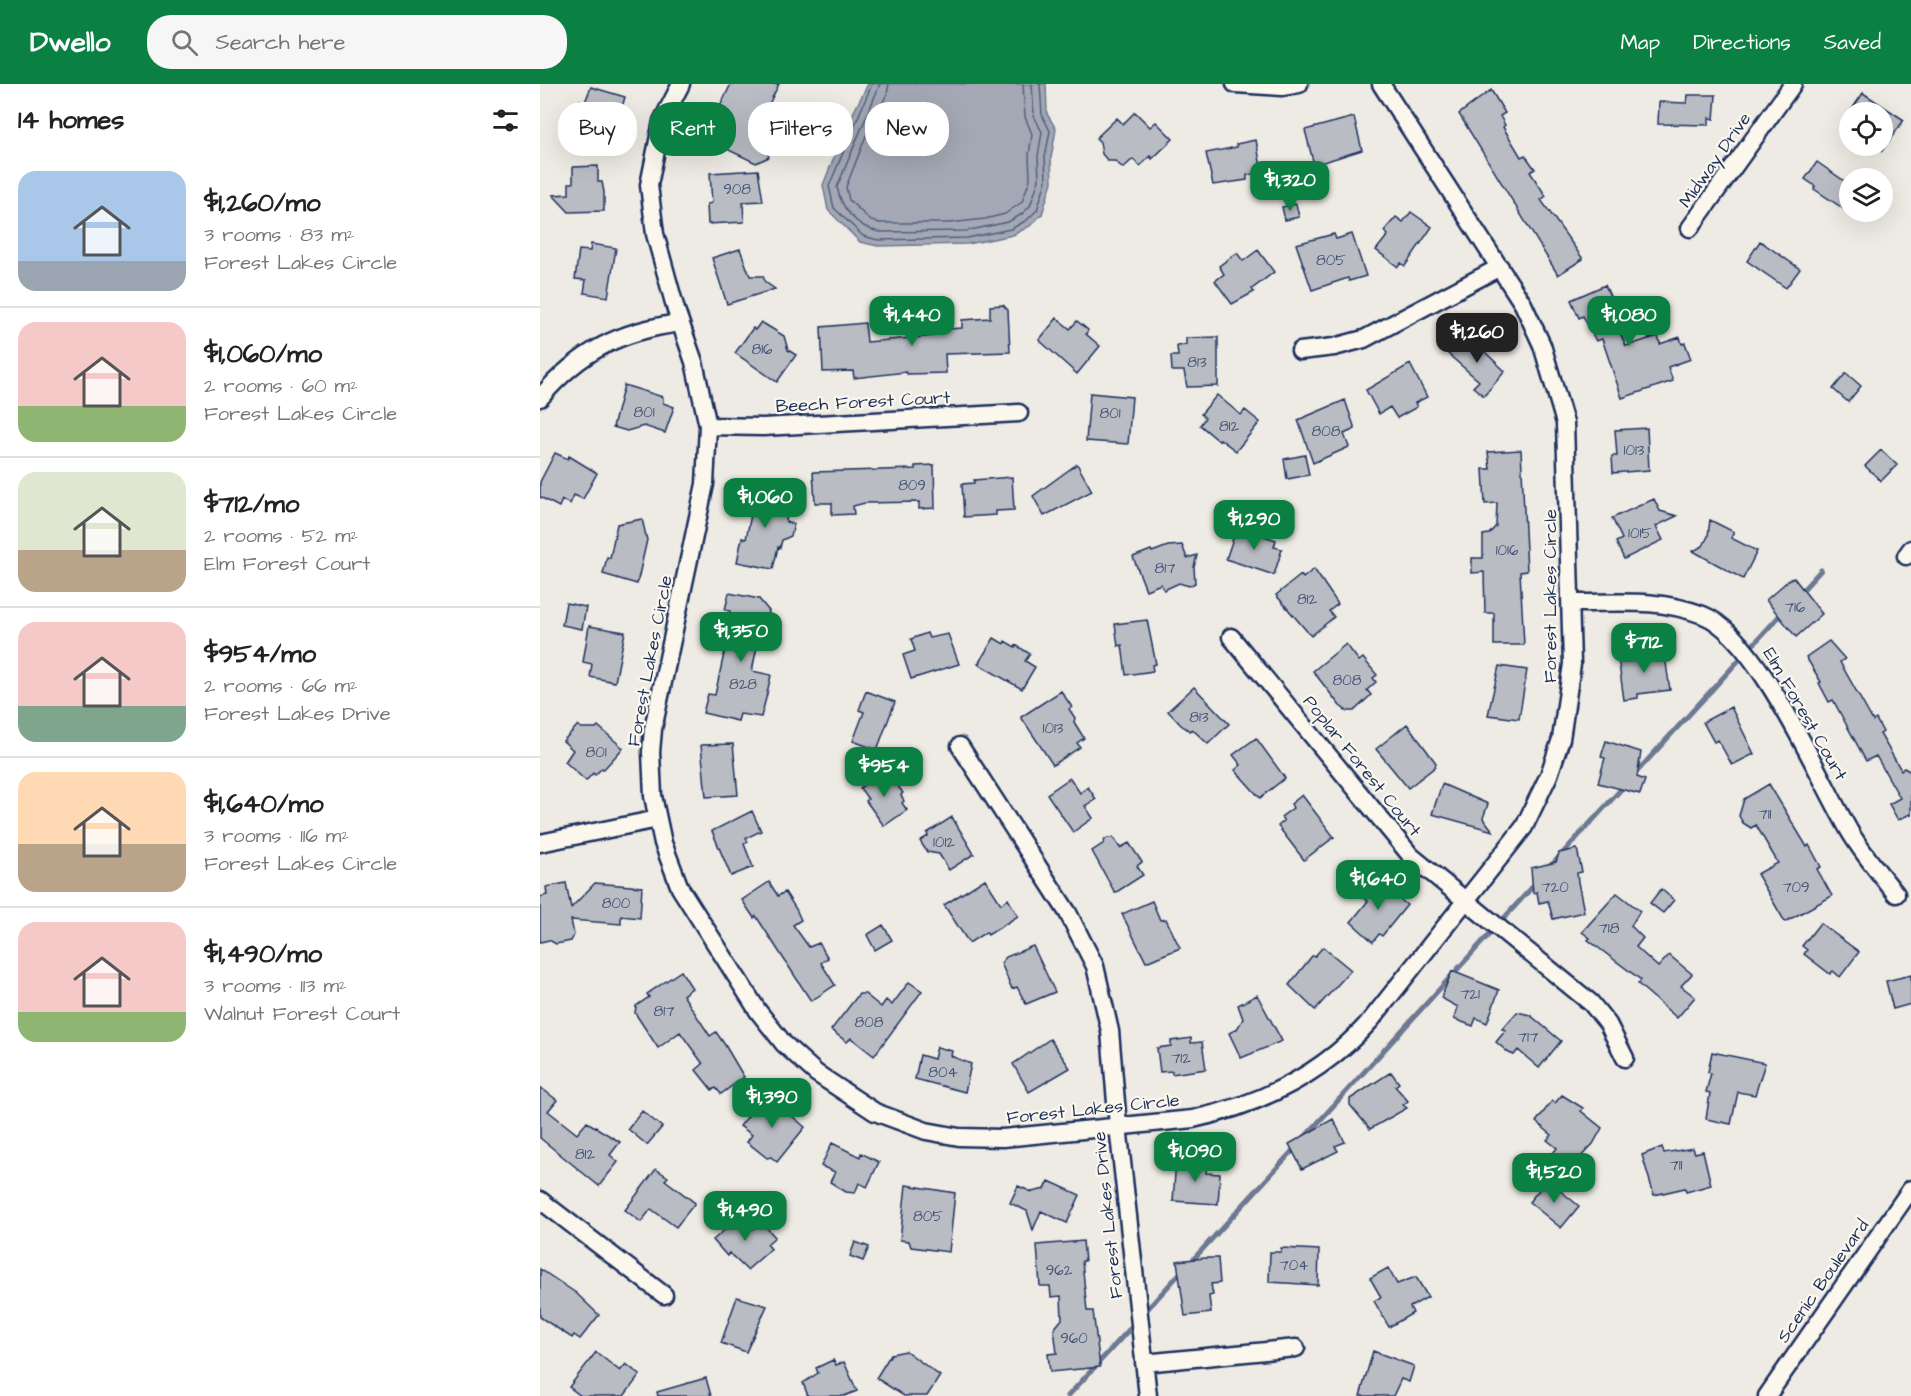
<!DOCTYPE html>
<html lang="en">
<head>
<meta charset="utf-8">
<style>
	body { margin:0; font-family:"Architects Daughter",sans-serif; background:#f6f6f6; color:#222; height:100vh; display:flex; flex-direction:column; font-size:22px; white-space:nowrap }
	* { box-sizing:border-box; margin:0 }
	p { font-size:20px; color:#767676 }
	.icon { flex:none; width:33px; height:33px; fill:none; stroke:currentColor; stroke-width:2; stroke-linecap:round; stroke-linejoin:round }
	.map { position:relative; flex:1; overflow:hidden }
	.drawer { display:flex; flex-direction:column; background:#fff; width:540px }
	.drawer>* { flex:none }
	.top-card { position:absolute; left:18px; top:18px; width:570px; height:54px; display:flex; gap:12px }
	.fabs { position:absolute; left:1299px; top:18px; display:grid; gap:12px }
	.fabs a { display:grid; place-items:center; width:54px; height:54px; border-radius:50%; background:#fff; box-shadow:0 6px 24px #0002; font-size:30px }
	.price { position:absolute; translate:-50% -51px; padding:0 14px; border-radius:12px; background:#0b8043; color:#fff; font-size:20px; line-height:39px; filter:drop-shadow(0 2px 3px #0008) }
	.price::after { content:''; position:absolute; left:50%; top:36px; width:18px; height:14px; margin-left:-9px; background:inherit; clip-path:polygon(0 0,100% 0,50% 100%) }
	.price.active { background:#222; color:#fff }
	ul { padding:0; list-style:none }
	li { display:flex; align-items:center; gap:18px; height:150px; padding:0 18px }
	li+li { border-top:2px solid #e0e0e0 }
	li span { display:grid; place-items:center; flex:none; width:168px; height:120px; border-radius:18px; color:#555 }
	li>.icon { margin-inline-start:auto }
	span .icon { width:72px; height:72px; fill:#fffc; stroke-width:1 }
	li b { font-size:26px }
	h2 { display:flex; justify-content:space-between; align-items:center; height:72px; padding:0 18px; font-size:26px }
	.pill { padding:0 21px; border-radius:24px; background:#fff; box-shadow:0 6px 24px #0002; font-size:21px; line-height:54px }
	.pill.active { background:#0b8043; color:#fff }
	header { display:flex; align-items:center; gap:36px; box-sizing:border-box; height:84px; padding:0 30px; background:#0b8043; color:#fff }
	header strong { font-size:28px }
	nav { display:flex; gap:33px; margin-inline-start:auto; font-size:21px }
	.search { width:420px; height:54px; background:#f6f6f6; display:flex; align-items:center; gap:15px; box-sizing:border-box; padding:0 21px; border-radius:24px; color:#767676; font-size:22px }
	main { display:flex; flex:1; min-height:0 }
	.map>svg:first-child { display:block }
	.water { fill:#a3a8b4; stroke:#6d7892; stroke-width:1.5 }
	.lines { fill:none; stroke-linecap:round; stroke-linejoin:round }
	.shore { stroke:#515f80; stroke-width:1.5 }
	.stream { stroke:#6d7892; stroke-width:5 }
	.building { fill:#b9bcc3; stroke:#1b2f5e; stroke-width:1.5 }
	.street-casing { stroke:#1b2f5e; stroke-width:21 }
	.street { stroke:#fbf7ec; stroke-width:16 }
	.labels { text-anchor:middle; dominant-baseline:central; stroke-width:4.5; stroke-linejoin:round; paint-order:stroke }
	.number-label { font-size:15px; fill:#425277 }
	.street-label { font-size:18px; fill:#1b2f5e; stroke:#fbf7ec }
</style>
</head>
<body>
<header>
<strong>Dwello</strong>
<div class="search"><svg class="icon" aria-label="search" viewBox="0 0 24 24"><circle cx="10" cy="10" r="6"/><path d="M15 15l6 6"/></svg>Search here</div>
<nav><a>Map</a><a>Directions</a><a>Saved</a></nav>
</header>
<main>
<section class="drawer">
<h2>14 homes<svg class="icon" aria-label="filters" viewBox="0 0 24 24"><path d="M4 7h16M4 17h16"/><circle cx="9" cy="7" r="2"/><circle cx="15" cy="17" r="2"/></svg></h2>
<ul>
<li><span style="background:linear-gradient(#a9c7e8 75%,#9aa5b1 0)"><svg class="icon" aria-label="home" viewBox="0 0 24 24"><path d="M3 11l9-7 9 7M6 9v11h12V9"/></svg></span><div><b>$1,260/mo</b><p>3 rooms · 83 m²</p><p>Forest Lakes Circle</p></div></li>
<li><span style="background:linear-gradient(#f6c9c9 70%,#8fb573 0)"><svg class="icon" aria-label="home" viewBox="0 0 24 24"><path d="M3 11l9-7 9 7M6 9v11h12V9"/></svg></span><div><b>$1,060/mo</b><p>2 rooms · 60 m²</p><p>Forest Lakes Circle</p></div></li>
<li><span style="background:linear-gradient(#dfe7d0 65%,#b9a48a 0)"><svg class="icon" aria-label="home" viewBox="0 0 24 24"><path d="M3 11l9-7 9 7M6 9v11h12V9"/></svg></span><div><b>$712/mo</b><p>2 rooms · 52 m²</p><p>Elm Forest Court</p></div></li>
<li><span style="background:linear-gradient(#f6c9c9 70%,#7fa58c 0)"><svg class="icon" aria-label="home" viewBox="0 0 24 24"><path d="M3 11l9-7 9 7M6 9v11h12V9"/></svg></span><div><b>$954/mo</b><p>2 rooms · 66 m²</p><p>Forest Lakes Drive</p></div></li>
<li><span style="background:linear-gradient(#ffd9b3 60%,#b9a48a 0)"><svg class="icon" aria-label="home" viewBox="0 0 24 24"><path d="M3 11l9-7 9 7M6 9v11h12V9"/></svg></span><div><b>$1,640/mo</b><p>3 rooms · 116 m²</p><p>Forest Lakes Circle</p></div></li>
<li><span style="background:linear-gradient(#f6c9c9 75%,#8fb573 0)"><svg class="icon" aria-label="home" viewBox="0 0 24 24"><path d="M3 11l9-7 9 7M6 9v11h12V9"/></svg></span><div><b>$1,490/mo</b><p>3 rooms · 113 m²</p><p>Walnut Forest Court</p></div></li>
</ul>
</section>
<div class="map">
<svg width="1371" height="1312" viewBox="0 0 1371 1312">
	<rect width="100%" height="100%" fill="#eeebe4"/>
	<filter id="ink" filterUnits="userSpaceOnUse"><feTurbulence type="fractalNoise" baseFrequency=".0167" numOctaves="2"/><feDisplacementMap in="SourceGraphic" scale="12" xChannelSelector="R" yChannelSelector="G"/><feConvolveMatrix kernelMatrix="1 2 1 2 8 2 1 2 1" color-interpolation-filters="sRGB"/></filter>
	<g filter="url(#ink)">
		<path class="water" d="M328,0H506L507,30L516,45L511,74L512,98L502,130L490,142L473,151L428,160L338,162L320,158L288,126L283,101L306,43Z"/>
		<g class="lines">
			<path class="shore" d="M332,0L289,102L294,124L323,152L338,156L427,154L471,145L487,136L497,126L506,97L505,73L510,47L502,31L500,0
				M340,0L297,103C301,124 316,143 339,148L426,147L468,138L482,130L490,122L499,96L498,72L502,48L494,32L492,0
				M349,0L347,10L326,52L306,103L309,116L331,137L340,139H409L445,135L465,130L482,118L490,95L489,71L492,50L485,33L483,0"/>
			<path class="stream" d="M1259,510L1281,486
				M1093,692L1243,528
				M1010,783L1085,701
				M764,1054L996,799
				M649,1180L756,1063
				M602,1231L642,1187
				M528,1312L596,1238"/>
		</g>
		<path class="building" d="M191,0H239L217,44L229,73L216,79L174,59L176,56L166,51Z
			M51,3L85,13L80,30L76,29L73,39L68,37L63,51L36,43L38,36L35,35L40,16L45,18Z
			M951,6L965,29L960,32L965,41L963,43L981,73L985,71L995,85L990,88L1006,112L1001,116L1043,175L1018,191L919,30Z
			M1323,9L1364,36L1342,67V28H1310Z
			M1148,11H1176L1174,35L1169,34V41L1118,40L1119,18L1147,19Z
			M595,28L610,43L616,38L633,55L612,75L610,72L600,82L593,75L583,84L575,77H568L562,70L560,58L556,54L577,34L583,40Z
			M814,33L822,66L774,81L765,46Z
			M716,56L722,88L707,91V96L673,101L666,69L697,63L696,60Z
			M1277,78L1310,101V117L1304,125L1274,105L1275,102L1265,95Z
			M58,82V98H62L64,108V127L29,128L13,111L29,110V99H33V83Z
			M218,86L223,117L203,118L204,138L168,140L167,120L172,119L170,89Z
			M756,120L759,133L745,136L742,123Z
			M871,128L892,143L865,182L861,179L858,183L836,166L848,151L844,147L856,133L863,138Z
			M794,150L796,155L812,150L826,192L809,197L808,194L772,206L756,160Z
			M1220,157L1260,185L1246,204L1207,177Z
			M51,160L76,164L68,213L44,209L46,196L35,195L39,166L50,167Z
			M200,165L210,192H223L225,198L235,205L187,220L172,174Z
			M718,166L734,188L712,205L714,208L692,220L675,197L684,190L679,182L697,169L703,177Z
			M1065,201L1077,228L1072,230L1086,262L1118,252L1120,260L1140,253L1142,260L1145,259L1151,275L1128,283L1133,297L1082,314L1062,255L1056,257L1043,232L1039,234L1031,216Z
			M463,221L468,226L470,268L405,270L406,289L367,290L366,288L314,294L313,287L283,288L281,243L325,239L327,258L393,252L392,246L422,244V236L450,234V222Z
			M517,234L530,245L537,237L548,246L546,250L560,262L537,290L499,256Z
			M221,238L244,252L248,266L256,271L237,298L195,269L213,244L215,246Z
			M926,250L965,287L944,312L933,303L939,297L908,270Z
			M678,253V302L647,303L644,287H632L631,272H638L637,262L646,261V254Z
			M870,280L887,313L875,319L877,323L857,334L850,323L839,330L826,306Z
			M1306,289L1321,302L1308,318L1293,305Z
			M84,301L123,313V319L134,323L125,349L104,342L87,347L73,343Z
			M550,309L592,313L588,360L546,357Z
			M677,311L701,331L705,326L720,338L696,367L680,355L679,357L660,341L665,334L661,330Z
			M805,316L815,345L804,350L809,363L773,379L758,336Z
			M1107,344L1109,386L1073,389L1072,372H1077L1075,346Z
			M981,366L987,487L980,488L984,561H954V529H945L944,488L932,489V474H943V451L949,450L956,442L957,419L945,420L943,385H950L948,368Z
			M1341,366L1357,381L1341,397L1325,382Z
			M15,369L28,375L29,372L57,389L43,415L34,411L30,420L22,416L19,423L0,413V398Z
			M765,371L769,391L747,395L744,375Z
			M537,380L552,407L504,432L493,412Z
			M394,381L395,424L379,425V418L325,419L313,422L314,430L292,431V419H275L273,388L375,385V382Z
			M472,393L474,426L456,427V431L424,433L422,400L434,399V396Z
			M209,404L241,410L239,417L248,419L246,438L254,440L251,452L242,456L240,464L238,463L233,485L197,478L202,454L206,455L212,426L205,425Z
			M1114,415L1120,427L1137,432L1116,442L1123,456L1084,475L1076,458L1082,455L1072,434Z
			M102,435L107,456L97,500L63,490L67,473L70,474L77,440Z
			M1170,436L1194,448L1191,454L1217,467L1203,495L1153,467L1163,462L1168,452Z
			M697,443L736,456L734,463L742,465L734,491L686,475Z
			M642,461L647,474L657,471L654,483L655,499L649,502L639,499L624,506L621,500L606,506L593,473L611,466L612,468L628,462Z
			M774,485L798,520L789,527L794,533L771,552L736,511L761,491L763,494Z
			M1254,494L1282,530L1256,553L1226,516L1250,495Z
			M189,509L219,515L229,527L227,539L223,538L221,543L212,587L231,591L226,614L221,633L200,630L198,637L163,629L168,610L175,611L187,556L184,555L190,527L185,526Z
			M26,519L46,523L42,545L22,541Z
			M607,536L616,580L612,581L613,587L586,591L582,561L578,562L575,540Z
			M49,542L85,548L75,598L50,593L52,580L43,578Z
			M387,549L389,554L408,550L419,580L371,595L363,571L375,567L371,555Z
			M454,554L464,560L465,557L475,563L476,561L490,570L485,577L495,583L482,605L438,580Z
			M1289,557L1305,575L1300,578L1333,637L1336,635L1343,648L1340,650L1361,686L1364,684L1371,688V732L1370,730L1358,736L1349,720L1360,714L1336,672L1326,677L1293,616L1289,618L1279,599L1281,598L1266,573Z
			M806,560L819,577L823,574L837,591L833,594L836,598L827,606L831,611L814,627H807L800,622L773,587Z
			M1124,566L1130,606L1098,610V614L1084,616L1078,573Z
			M959,582L987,586L979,635L948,631Z
			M654,603L689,640L668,660L652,645L650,647L641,641L628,627Z
			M326,607L355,618L337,666L313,657L324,628L319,626Z
			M521,607L532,623L529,625L535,634L534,638L544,654L537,659L540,663L513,681L481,633Z
			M1191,623L1214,670L1192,681L1178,656L1174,658L1163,638Z
			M867,640L896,679L895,683L868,704L836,665Z
			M38,641L41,644H56L58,642L83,664L63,686L62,684L55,691L53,689L46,697L25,678L33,666L23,657Z
			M716,654L745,694L720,714L695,686L701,681L693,671Z
			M1066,657L1101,668L1097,693L1105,696L1100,710L1058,699L1065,674L1061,673Z
			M193,660L198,711L166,713L161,661Z
			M346,686L363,709L361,711L364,717L362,719L367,726L344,742L326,717L328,715L320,704Z
			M530,694L540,709L548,703L556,715L545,722L553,734L533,748L507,710Z
			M902,700L948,720L943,734L953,747L892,730Z
			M1229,700L1267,763L1269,761L1281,783L1277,785L1292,812L1245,838L1217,790L1238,779L1216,741L1211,744L1203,739L1199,732L1204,715Z
			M762,711L794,753L764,776L738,742L744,737L741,733L753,724L751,720Z
			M212,727L221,747L206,754L208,758L204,760L213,783L191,792L172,747Z
			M412,733L434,770L409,786L399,770L387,768L380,757L388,752L387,749Z
			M573,753L580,764L589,759L602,778L597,782L603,791L575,809L552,767L564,759L565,755Z
			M1037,765L1042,788L1037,789L1038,798L1044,828L1013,835L1008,817L999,819L997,808L993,809L991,784L1016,778L1019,769Z
			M445,795L461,820L468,815L478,832L448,851L446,848L429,859L404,821Z
			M837,796L867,821L842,852L839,850L833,858L811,838L828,817L822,813Z
			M229,798L238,812L245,808L256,825L261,836L253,841L269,863L279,859L288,874L281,879L295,901L271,917L216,832L214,834L202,816Z
			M26,799L31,824L55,799L102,803L100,834L81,832V840L31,836L34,851L31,857L16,860L9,856L0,858V813L7,811L6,803Z
			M1121,805L1134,816L1123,829L1110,819Z
			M1077,809L1100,827L1091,842L1103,854L1096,863L1118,883L1129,871L1152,890L1141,902L1155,913L1137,934L1098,900L1101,896L1048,856L1050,854L1042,848Z
			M612,817L620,836L626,835L640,864L606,878L582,830Z
			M1280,839L1319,868L1300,893L1293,887L1290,890L1264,870L1267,866L1262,862Z
			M343,841L352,856L335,866L327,851Z
			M493,862L515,908L486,920L477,903L472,905L461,879L466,873Z
			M783,863L811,886L775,926L749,901L772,872H775Z
			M141,887L152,904L143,911L170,952L176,948L185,961L204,993L181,1010L176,1004L172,1006L156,986L163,980L140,948L118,964L95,929L96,922L109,913L107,910Z
			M912,887L959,906L947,939L936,934L933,942L914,935L918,923L901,914Z
			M1371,891V920L1353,925L1346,897Z
			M369,898L382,907L334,972L311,954L307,958L291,946L319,910H325L341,923L346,916L352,921Z
			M717,911L742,957L701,974L689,949L697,945L703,935L698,921Z
			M977,928L990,931L1021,957L999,984L978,966L974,971L969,969L956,958L966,946L962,945Z
			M651,954V959L662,958L666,985L632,990V987L620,988L617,964L631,962V957Z
			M510,955L530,984L489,1008L473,980Z
			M397,963L412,967L411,972L431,980L425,1008L375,995L380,971L394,975Z
			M1172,968L1225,979L1215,1011L1198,1008L1191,1040L1166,1035L1170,1009L1166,1008L1171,989L1168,988Z
			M851,988L859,999L855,1002L868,1017L863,1021L867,1024L830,1045L810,1021V1015Z
			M0,1003L17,1016L8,1027L37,1050L47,1038L80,1058L70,1071L78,1078L59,1102L0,1054Z
			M226,1010L265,1043L237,1078L231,1073L227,1074L207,1058L212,1051L200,1042Z
			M1022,1011L1043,1024L1041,1027L1062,1044L1053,1060L1028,1086L1011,1072L1017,1064L1007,1056L1012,1051L996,1038L1012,1017L1015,1019Z
			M102,1027L122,1043L107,1061L88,1045Z
			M793,1035L805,1058L795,1062L798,1067L762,1085L749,1060Z
			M292,1059L320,1073L321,1069L339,1078L327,1103L319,1099L315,1109L306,1108L290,1098L295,1088L281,1082Z
			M1122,1063L1124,1069L1153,1064L1155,1069L1163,1067L1171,1101L1146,1108L1145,1104L1114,1111L1102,1071Z
			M636,1075L667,1077L666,1089L680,1090L678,1120L633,1117Z
			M116,1085L128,1093L125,1096L155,1119L136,1143L111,1125L101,1138L85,1126Z
			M1007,1096L1039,1122L1021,1144L989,1118Z
			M509,1097L540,1111L527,1139L501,1127L493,1146L487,1127L470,1119L478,1102L492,1108L505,1105Z
			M366,1101L415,1109L409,1168L371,1163L369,1157L360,1156Z
			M201,1132L213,1145L223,1140L235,1153L227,1160L231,1165L207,1186L189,1169L187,1172L173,1156Z
			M543,1157L545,1177H542L547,1227H553L560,1283L510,1288L508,1270L517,1269L514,1245L522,1235L521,1212L511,1213L510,1202H500L497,1161Z
			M315,1158L329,1163L323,1177L310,1172Z
			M741,1164L779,1166L778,1201L729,1198L730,1168H741Z
			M665,1174H678L680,1199L671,1200L673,1211L669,1212L671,1229L645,1232L637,1177Z
			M848,1184L857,1200L876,1193L888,1213L870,1223L873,1229L849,1243L834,1217L841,1213L830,1194Z
			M0,1185L36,1209L59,1231L40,1255L34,1251L32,1254L0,1233Z
			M197,1213L227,1222L206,1268L181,1259Z
			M366,1267L400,1292L387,1312H364L336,1294L351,1270Z
			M833,1267L874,1282L869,1298L861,1295L853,1312H820Z
			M56,1268L80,1287L86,1280L100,1291L84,1312H41L29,1303Z
			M293,1276L296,1281L304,1278L317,1307L304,1312H268L263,1299L278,1289L276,1284Z
			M166,1294L171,1312H118L117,1308Z"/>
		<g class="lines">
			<defs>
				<path id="street" d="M141,0L122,37L109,101L115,150L136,226L154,278L168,342L165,400L113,645L111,668L113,712L123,759L140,804L218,927L244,960L276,989L335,1028L386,1047L419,1053L463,1054L653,1035C723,1020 783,990 831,936L984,743L1009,691L1021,655L1032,580L1025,339L1002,261L983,220L841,0
					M695,0L742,3L759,0
					M1150,144L1253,0
					M760,267L794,263L824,255L960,183
					M0,314C40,267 80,247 140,239
					M168,342L223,343L479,329
					M1366,472L1371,465
					M1032,519C1080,519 1117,514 1163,531C1218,552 1279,695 1310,748C1323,770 1340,790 1356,810
					M691,553L871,772L1051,919L1068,940L1085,974
					M420,662L528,829L555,882L570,947L578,1042L608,1312
					M0,759L118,735
					M0,1116L124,1211
					M604,1279L756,1264
					M1227,1312L1371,1105"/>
			</defs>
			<use href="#street" class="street-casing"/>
			<use href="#street" class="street"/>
		</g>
	</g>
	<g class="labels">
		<g class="number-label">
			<text x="197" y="105">908</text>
			<text x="791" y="176">805</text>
			<text x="222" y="265">816</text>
			<text x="657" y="278">813</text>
			<text x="104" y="328">801</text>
			<text x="570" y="329">801</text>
			<text x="689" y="342">812</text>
			<text x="786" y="347">808</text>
			<text x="1094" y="366">1013</text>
			<text x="372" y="401">809</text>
			<text x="1100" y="449">1015</text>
			<text x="967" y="466">1016</text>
			<text x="625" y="484">817</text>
			<text x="767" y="515">812</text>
			<text x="1255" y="523">716</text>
			<text x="807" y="596">808</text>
			<text x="203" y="600">828</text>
			<text x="659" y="633">813</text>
			<text x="513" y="644">1013</text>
			<text x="56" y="668">801</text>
			<text x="1225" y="730">711</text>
			<text x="404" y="758">1012</text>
			<text x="1015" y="803">720</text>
			<text x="1256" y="803">709</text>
			<text x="76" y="819">800</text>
			<text x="1069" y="844">718</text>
			<text x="930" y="910">721</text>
			<text x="124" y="927">817</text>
			<text x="329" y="938">808</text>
			<text x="988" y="953">717</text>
			<text x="641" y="974">712</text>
			<text x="403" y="988">804</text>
			<text x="45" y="1070">812</text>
			<text x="1136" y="1081">711</text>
			<text x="388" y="1132">805</text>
			<text x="754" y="1181">704</text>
			<text x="519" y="1186">962</text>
			<text x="534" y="1254">960</text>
		</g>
		<g class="street-label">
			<text transform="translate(1175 76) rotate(-55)">Midway Drive</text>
			<text transform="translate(323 318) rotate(-3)">Beech Forest Court</text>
			<text transform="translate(1010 512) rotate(-90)">Forest Lakes Circle</text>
			<text transform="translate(110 577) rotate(-79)">Forest Lakes Circle</text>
			<text transform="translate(1265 630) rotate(60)">Elm Forest Court</text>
			<text transform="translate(822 682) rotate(51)">Poplar Forest Court</text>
			<text transform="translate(553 1025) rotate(-6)">Forest Lakes Circle</text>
			<text transform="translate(568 1131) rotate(-96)">Forest Lakes Drive</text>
			<text transform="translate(1283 1197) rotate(-55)">Scenic Boulevard</text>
		</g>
	</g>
</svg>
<div class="fabs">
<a><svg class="icon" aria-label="locate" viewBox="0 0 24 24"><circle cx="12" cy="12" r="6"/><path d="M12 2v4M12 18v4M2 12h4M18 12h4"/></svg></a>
<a><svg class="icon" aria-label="layers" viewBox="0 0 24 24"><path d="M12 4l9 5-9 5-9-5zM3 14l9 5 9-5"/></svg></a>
</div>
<b class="price" style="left:750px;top:128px">$1,320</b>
<b class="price" style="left:372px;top:263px">$1,440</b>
<b class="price" style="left:1089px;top:263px">$1,080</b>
<b class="price active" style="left:937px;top:280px">$1,260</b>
<b class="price" style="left:225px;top:445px">$1,060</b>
<b class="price" style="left:714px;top:467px">$1,290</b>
<b class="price" style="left:201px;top:579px">$1,350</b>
<b class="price" style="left:1104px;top:590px">$712</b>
<b class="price" style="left:344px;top:714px">$954</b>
<b class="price" style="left:838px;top:827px">$1,640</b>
<b class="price" style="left:232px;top:1045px">$1,390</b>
<b class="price" style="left:655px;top:1099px">$1,090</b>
<b class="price" style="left:1014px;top:1120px">$1,520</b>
<b class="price" style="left:205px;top:1158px">$1,490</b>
<div class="top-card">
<a class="pill">Buy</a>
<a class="pill active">Rent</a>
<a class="pill">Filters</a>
<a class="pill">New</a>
</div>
</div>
</main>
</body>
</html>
